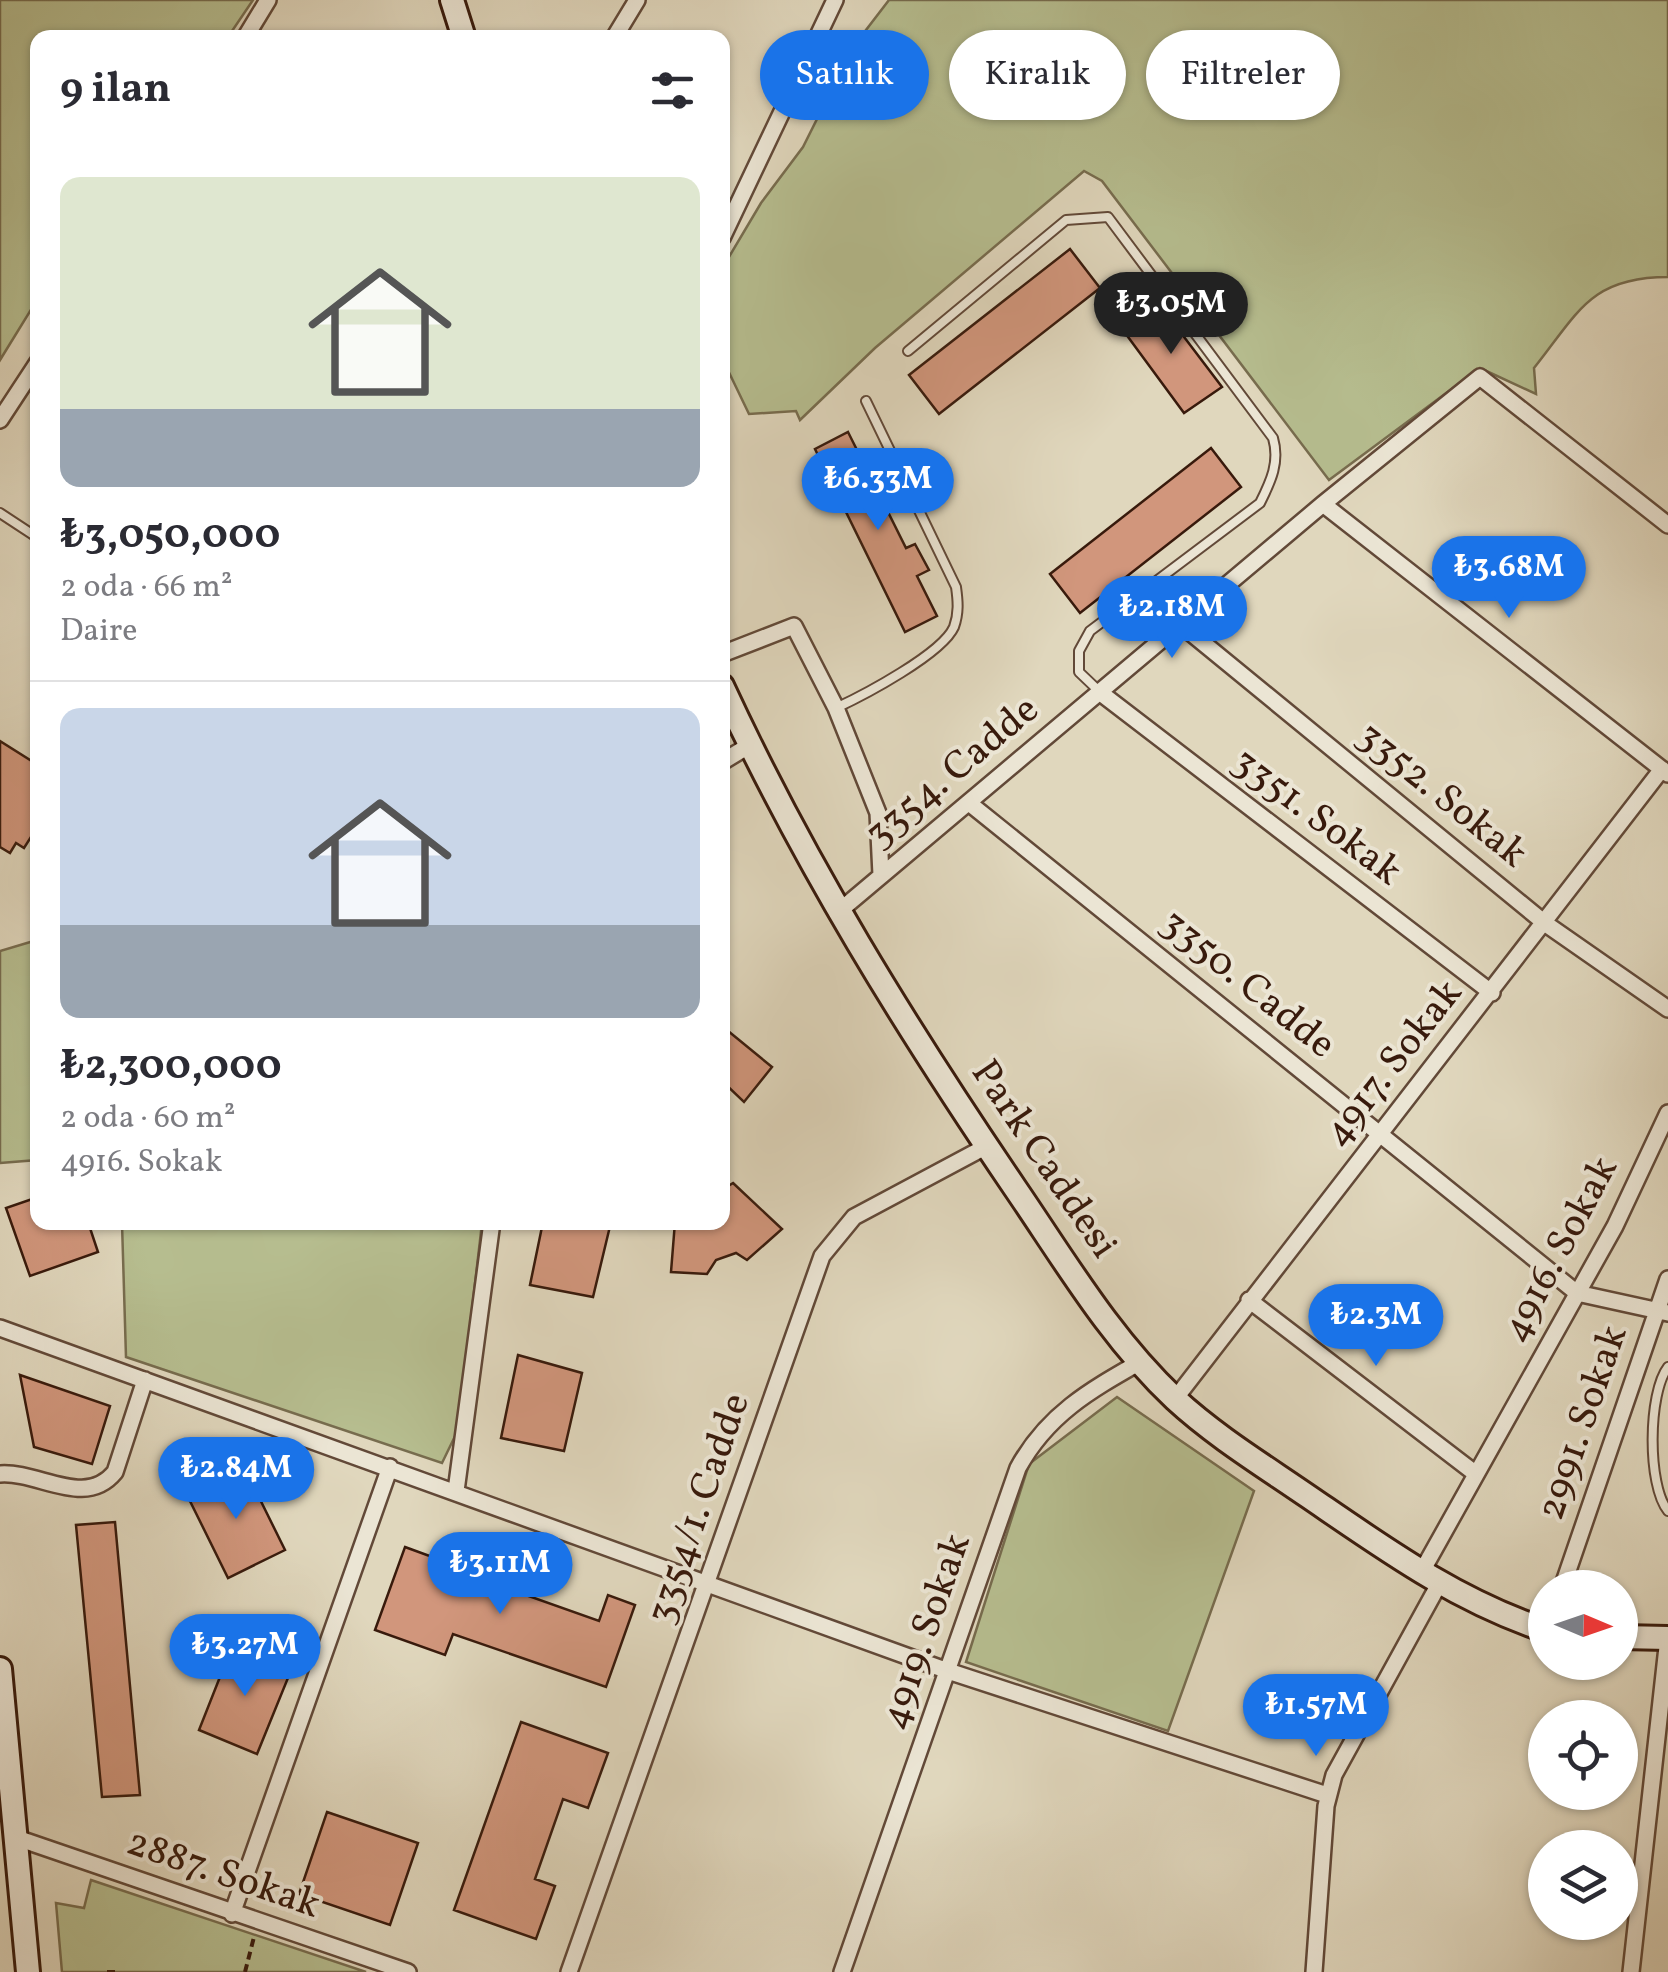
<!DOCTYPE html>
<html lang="tr">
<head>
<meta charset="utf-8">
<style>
	body { margin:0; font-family:Vollkorn,serif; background:#f7f7f7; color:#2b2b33; height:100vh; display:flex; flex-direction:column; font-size:38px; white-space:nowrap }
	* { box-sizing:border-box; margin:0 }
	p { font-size:32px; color:#7c7c81 }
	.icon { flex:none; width:55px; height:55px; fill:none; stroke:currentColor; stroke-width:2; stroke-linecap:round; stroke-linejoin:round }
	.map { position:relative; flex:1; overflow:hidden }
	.details { position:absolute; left:30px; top:30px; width:700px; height:1200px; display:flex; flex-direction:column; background:#fff; border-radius:20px; box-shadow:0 2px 8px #0004 }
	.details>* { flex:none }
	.banner { position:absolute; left:760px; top:30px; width:758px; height:90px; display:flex; gap:20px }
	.needle { width:65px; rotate:92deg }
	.fabs { position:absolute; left:1528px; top:1570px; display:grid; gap:20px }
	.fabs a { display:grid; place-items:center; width:110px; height:110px; border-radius:50%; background:#fff; box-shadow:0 2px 8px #0004; font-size:50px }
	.price { position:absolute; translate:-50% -85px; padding:0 22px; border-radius:35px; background:#1a73e8; color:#fff; font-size:32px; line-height:65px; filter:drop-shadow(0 2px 5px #0008) }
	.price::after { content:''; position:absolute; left:50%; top:60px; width:30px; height:22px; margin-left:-15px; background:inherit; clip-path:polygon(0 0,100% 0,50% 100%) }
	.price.selected { background:#222; color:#fff }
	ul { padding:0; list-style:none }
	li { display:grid; align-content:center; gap:20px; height:530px; padding:0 30px }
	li+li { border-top:2px solid #e1e1e2 }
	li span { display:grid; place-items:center; height:310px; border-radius:20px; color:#555 }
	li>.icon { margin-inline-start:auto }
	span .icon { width:180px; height:180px; fill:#fffc; stroke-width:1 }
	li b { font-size:42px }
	h2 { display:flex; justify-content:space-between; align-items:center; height:120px; padding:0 30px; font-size:42px }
	.pill { padding:0 35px; border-radius:45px; background:#fff; box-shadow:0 2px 8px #0004; font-size:35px; line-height:90px }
	.pill.selected { background:#1a73e8; color:#fff }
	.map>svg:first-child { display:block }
	.green { fill:#b6bd8f; stroke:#776c4e; stroke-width:2.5 }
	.building { fill:#d1967c; stroke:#381a0c; stroke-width:2.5 }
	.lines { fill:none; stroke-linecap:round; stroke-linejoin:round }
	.lane-casing { stroke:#624938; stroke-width:12 }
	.street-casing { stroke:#624938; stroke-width:20 }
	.secondary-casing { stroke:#381a0c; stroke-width:28 }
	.path { stroke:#381a0c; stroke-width:4; stroke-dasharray:8 5; stroke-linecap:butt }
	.lane { stroke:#ebe5d4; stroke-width:8 }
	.street { stroke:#ebe5d4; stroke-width:15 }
	.secondary { stroke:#ebe5d4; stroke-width:22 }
	.labels { text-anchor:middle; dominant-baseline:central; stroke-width:8; stroke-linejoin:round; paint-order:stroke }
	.street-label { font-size:40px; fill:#381a0c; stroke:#ebe5d4 }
</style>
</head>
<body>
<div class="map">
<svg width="1668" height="1972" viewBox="0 0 1668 1972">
	<rect width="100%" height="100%" fill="#e0d7bd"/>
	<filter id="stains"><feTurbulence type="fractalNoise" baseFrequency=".002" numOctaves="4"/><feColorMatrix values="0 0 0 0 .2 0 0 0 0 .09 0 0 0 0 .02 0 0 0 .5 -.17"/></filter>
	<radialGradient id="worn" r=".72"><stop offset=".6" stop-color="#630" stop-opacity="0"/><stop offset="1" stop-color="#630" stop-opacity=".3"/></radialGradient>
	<path class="green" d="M0,0H253L228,37L38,38L37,300L0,360Z
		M889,0H1668V277C1590,277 1578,313 1534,368L1536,394L1480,368L1329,480L1102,181L1084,171L875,348L800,420L796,411L749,414L723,360V267L761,203L803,147L853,47Z
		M37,940V1160L0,1163V951Z
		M122,1223H482L458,1430L442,1463L126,1357Z
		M1117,1397L1254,1491L1168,1731L966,1662L1029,1464Z
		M91,1880L366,1972H62L56,1903L84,1908Z"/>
	<path class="building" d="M1070,249L1100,288L939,414L909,375Z
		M1156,300L1222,387L1184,413L1120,326Z
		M848,432L906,548L915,544L929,570L917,576L937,616L905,632L815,449Z
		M1211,448L1241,487L1080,613L1050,574Z
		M0,741L38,765V826L24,848L16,843L10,853L0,847Z
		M722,1026L772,1067L744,1102L722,1081Z
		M733,1183L782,1229L747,1260L736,1253L716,1260L707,1274L671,1272L675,1222H722V1190Z
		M38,1197V1222H88L98,1252L30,1276L6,1208Z
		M543,1222H611L593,1297L530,1285Z
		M518,1355L582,1373L564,1451L501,1438Z
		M20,1375L110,1406L92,1464L34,1447Z
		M244,1467L285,1550L228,1578L187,1495Z
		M115,1522L140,1795L102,1797L76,1525Z
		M405,1547L495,1580L502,1561L528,1569L520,1593L599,1621L608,1595L635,1605L606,1687L453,1634L445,1655L375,1630Z
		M233,1644L292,1668L257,1754L199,1730Z
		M521,1722L608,1753L588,1808L563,1799L535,1879L555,1886L536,1939L454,1910Z
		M327,1812L418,1843L390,1925L299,1894Z"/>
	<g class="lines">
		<defs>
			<path id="lane" d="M908,351L1066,220L1108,217L1273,438C1280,462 1271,481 1260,503L1090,631L1079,651V672L1101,693
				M0,513L38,538
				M836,708C864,695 942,654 954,627C959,613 958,601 956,587L866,401
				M1668,1367C1648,1393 1647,1485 1668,1511"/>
			<path id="street" d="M245,38L268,0
				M614,38L637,0
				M722,238L835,0
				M0,420L38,362
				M1323,504L1668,774
				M1180,624L1546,924L1668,1009
				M722,654L794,626L836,708L878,813L881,875
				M1102,694L1492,993
				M722,762L750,745
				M969,803L1577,1293L1668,1313
				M837,913L1323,504L1480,377L1668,525
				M1249,1300L1476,1474
				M0,1328L948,1671L1327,1795
				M1175,1399L1662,769
				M0,1474C39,1471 85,1509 115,1472L145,1380
				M456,1491L492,1222
				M1421,1573L1615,1226L1668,1113
				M1562,1588L1668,1279
				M17,1838L408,1972
				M232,1914L390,1467
				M569,1972L822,1256L854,1217L987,1146
				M842,1972L1018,1468C1047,1415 1089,1391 1140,1362
				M1314,1972L1326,1806L1334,1775L1439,1584
				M1631,1972L1668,1638"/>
			<path id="secondary" d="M452,0L464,38
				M722,686C805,865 905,1026 1015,1188C1065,1261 1110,1338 1175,1399C1215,1436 1264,1466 1309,1497C1385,1549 1457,1601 1545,1630
				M1620,1637L1668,1638
				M0,1669L28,1972"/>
		</defs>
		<use href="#lane" class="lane-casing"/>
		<use href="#street" class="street-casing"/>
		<use href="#secondary" class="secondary-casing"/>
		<path class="path" d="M107,1972H119
			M245,1972L254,1937"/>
		<use href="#lane" class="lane"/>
		<use href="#street" class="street"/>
		<use href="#secondary" class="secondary"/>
	</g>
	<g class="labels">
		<g class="street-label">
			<text transform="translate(953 773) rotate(-40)">3354. Cadde</text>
			<text transform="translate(1441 796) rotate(39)">3352. Sokak</text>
			<text transform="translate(1316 818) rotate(37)">3351. Sokak</text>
			<text transform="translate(1247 985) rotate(39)">3350. Cadde</text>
			<text transform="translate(1394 1064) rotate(-52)">4917. Sokak</text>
			<text transform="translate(1043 1160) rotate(56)">Park Caddesi</text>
			<text transform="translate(1561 1250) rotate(-62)">4916. Sokak</text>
			<text transform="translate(1584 1423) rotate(-71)">2991. Sokak</text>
			<text transform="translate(700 1509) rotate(-71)">3354/1. Cadde</text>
			<text transform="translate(927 1632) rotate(-71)">4919. Sokak</text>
			<text transform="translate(223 1875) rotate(19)">2887. Sokak</text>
		</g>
	</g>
	<rect width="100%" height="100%" filter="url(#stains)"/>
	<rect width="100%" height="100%" fill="url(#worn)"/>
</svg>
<div class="fabs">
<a><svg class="needle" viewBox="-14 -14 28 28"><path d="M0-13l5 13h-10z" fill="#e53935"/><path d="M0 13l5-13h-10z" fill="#7c7c81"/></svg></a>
<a><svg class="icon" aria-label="locate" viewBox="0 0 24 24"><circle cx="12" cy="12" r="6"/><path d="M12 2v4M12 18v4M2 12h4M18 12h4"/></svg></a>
<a><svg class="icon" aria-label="layers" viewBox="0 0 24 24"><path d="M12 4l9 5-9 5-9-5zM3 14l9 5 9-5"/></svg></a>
</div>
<b class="price selected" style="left:1171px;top:357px">₺3.05M</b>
<b class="price" style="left:878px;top:533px">₺6.33M</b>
<b class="price" style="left:1509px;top:621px">₺3.68M</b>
<b class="price" style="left:1172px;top:661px">₺2.18M</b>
<b class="price" style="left:1376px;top:1369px">₺2.3M</b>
<b class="price" style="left:236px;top:1522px">₺2.84M</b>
<b class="price" style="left:500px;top:1617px">₺3.11M</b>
<b class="price" style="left:245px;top:1699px">₺3.27M</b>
<b class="price" style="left:1316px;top:1759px">₺1.57M</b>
<div class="banner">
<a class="pill selected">Satılık</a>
<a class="pill">Kiralık</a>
<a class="pill">Filtreler</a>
</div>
<section class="details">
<h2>9 ilan<svg class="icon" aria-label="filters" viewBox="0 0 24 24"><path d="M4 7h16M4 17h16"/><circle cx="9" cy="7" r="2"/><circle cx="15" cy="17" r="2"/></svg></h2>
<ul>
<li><span style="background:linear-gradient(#dfe7d0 75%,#9aa5b1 0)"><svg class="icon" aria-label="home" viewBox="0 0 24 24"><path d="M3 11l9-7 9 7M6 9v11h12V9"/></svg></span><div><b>₺3,050,000</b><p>2 oda · 66 m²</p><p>Daire</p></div></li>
<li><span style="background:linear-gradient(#c9d6e8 70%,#9aa5b1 0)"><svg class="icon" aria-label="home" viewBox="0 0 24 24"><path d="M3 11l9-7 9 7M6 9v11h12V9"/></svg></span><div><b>₺2,300,000</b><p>2 oda · 60 m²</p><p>4916. Sokak</p></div></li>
</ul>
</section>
</div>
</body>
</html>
